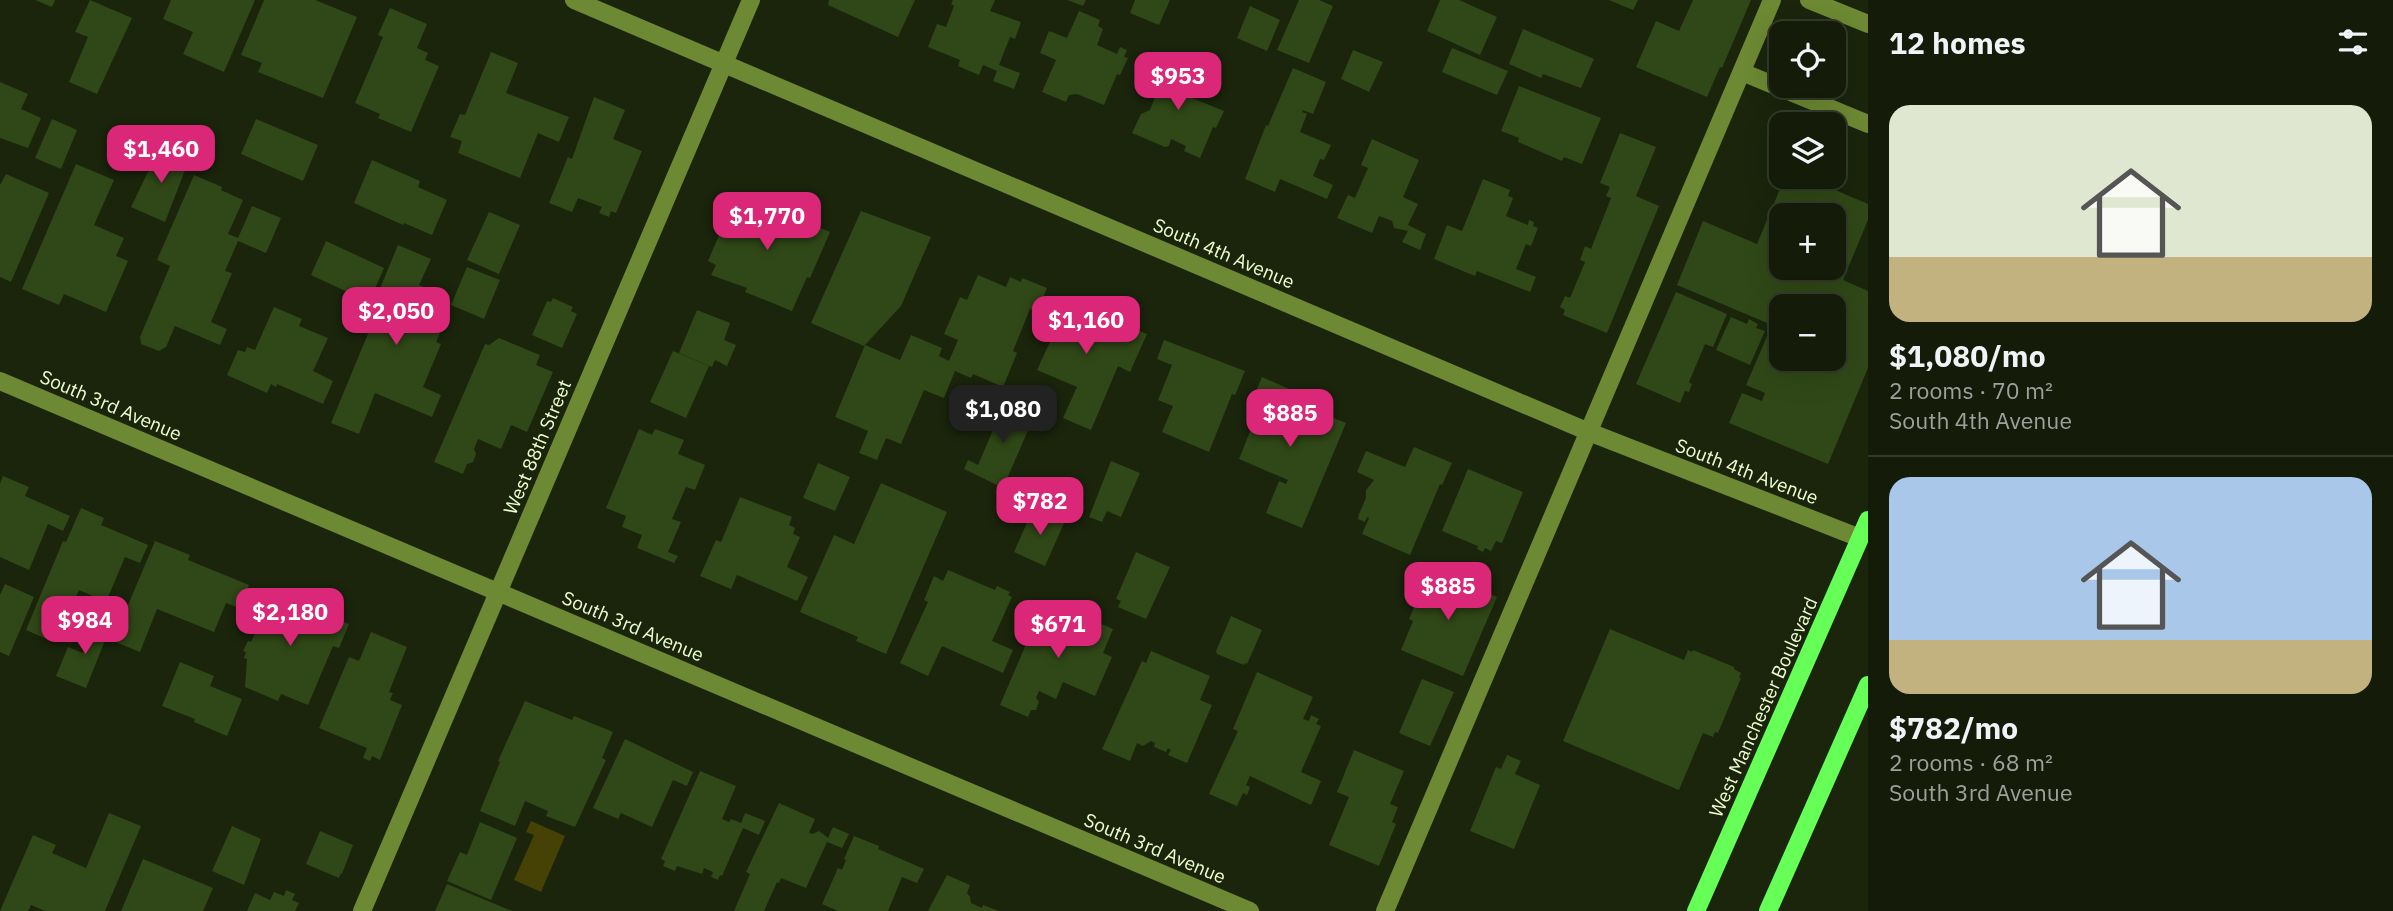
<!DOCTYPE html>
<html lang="en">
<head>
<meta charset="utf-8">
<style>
	body { margin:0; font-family:"IBM Plex Sans",sans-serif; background:#212917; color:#f1f3f6; height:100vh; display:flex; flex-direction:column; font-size:26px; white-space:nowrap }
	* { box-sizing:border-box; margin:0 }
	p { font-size:23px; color:#9da19c }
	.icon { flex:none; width:38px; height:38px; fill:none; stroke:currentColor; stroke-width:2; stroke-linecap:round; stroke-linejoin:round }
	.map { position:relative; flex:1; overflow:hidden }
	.side { display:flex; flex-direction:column; background:#141c09; width:525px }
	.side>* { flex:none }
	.buttons { position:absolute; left:1769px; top:21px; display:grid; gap:14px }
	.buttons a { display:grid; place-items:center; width:77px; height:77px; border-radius:14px; background:#141c09; box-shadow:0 7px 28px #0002,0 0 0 2px #333a2a; font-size:35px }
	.price { position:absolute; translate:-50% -60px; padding:0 16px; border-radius:14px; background:#db2777; color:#fff; font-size:23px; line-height:46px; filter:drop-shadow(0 2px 4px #0008) }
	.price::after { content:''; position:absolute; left:50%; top:42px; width:21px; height:16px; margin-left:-10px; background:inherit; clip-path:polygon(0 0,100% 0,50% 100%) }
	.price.current { background:#222; color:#fff }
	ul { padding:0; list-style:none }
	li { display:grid; align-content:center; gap:14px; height:371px; padding:0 21px }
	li+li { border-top:2px solid #333a2a }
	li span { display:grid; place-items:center; height:217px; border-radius:21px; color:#555 }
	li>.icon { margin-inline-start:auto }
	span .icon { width:126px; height:126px; fill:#fffc; stroke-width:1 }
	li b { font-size:30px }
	h2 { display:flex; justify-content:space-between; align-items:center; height:84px; padding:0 21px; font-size:30px }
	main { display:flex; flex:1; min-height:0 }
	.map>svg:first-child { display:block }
	.water { fill:#464105 }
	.building { fill:#304817; fill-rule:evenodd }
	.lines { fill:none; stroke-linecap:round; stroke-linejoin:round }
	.minor { stroke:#6d8933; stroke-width:18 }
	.major { stroke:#66ff58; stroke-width:18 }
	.labels { text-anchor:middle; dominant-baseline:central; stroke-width:5; stroke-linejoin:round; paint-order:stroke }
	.street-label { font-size:19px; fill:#ecffd1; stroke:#1a250c }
</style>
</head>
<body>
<main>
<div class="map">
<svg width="1868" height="911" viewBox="0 0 1868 911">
	<rect width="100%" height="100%" fill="#1a250c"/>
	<path class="water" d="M531,821L565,836L541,892L514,880L534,835L526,832Z"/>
	<path class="building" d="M35,0H55L52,7Z
		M90,0L132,18L97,94L69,82L88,37L75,32Z
		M171,0H255L224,72L183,54L193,32L163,19Z
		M264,0H315L357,17L323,98L258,72L262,63L241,55Z
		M829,0H915L898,37L828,5Z
		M953,0H995L990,11L1021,22L1015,39L1010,37L999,65L1020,73L1014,89L993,81L997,71L983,65L979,75L958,66L960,60L928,47L937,24L946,27L954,6L951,4Z
		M1067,0H1086L1083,6Z
		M1135,0H1170L1159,25L1130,13Z
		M1299,0H1319L1333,6L1309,63L1277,50Z
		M1440,0H1459L1497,17L1480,55L1427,31Z
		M1609,0H1638L1633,10Z
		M1693,0H1751L1722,68L1720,67L1707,97L1636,67L1656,21L1679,31Z
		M1250,6L1280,20L1267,51L1237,38Z
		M390,8L427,24L417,48L428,53L425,60L439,66L411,132L378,118L380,114L355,103L383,37L378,35Z
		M1079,11L1100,20L1098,26L1103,29L1097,45L1117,54L1120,47L1127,50L1124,57L1128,58L1120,75L1117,74L1104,105L1077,94L1069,95L1066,102L1042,92L1056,60L1040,53L1049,31L1067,38Z
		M1523,29L1594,59L1581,88L1543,74L1541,78L1509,64Z
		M1452,48L1508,71L1497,95L1442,72Z
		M1353,50L1383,62L1369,92L1341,79Z
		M491,52L518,63L506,93L569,117L559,142L538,133L520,178L458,153L462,141L450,137L460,114L465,115Z
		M1168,57L1197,70L1191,82L1198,85L1192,98L1224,111L1216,128L1213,127L1200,158L1184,151L1186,146L1171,139L1169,146L1165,147L1132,133L1141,114L1150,110L1159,87L1156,86Z
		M1293,68L1326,82L1313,114L1303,110L1302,112L1307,114L1300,132L1331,145L1324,160L1320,159L1313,176L1333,185L1327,199L1280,179L1275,192L1245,179L1266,125L1268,126Z
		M0,82L28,94L21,109L41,118L28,148L0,138Z
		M1519,86L1601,118L1582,164L1564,157L1562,161L1518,142L1519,138L1501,131Z
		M594,97L625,110L613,139L642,151L616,213L611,211L609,217L599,213L602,207L578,198L572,212L549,203L568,157L572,159Z
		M52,119L77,130L61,169L35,158Z
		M256,119L318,145L303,181L241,154Z
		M1620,133L1656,147L1636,196L1659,206L1607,333L1563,315L1565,310L1560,307L1565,296L1570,298L1585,262L1580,260L1585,246L1591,249L1611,198L1606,196L1610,187L1600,183Z
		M1372,139L1419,160L1403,197L1418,204L1408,225L1426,234L1420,250L1402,242L1408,231L1394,228L1392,221L1379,216L1372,233L1337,218L1348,195L1355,198L1368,168L1361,165Z
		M160,147L189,160L165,222L131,207Z
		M372,160L420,181L418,187L447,200L432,235L404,223L403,225L354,203Z
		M76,164L114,180L94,225L124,238L116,256L128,261L106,312L64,294L59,305L22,289Z
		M6,174L49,193L11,282L0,277V185Z
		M194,175L222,187L221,190L243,200L228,234L238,238L252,206L281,218L266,253L238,241L225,271L232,273L211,322L227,329L220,345L175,326L166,347L159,351L141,344L140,337L170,266L157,260Z
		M1785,177H1805L1868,204V220L1843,280L1868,291V368L1828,464L1729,423L1742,393L1762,401L1765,393L1746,385L1772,325L1677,285L1703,221L1757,244ZM1782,215H1834V268H1782ZM1782,306H1834V359H1782Z
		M1483,179L1510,190L1508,196L1513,198L1506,216L1528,225L1529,220L1534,222L1533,226L1538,228L1531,246L1526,244L1516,269L1536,277L1530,292L1477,271L1475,276L1434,259L1447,225L1462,231Z
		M737,193L830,232L810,278L807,277L792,311L745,292L747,288L711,275L716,265L708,261Z
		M861,211L931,237L901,306L864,346L811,323Z
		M489,212L520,225L499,274L467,260Z
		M326,241L384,268L369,302L311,275Z
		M398,245L431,259L419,285L429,289L415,324L423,327L431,308L448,315L436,342L441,344L423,387L441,395L432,417L375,393L359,434L331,423L382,300L376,298Z
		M467,267L500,280L484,319L451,305Z
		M978,275L1006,287L1010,277L1021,282L1022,278L1047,288L1037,312L1030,309L1013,351L1017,353L1003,387L973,374L971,378L955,371L944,398L924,390L901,444L886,438L877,460L859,453L868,431L835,417L865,345L900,360L911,335L942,348L939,356L949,361L958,340L944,334L960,297L967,300Z
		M1676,292L1727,314L1713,347L1705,344L1689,382L1692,384L1689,392L1685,391L1680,403L1636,384Z
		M1048,297L1116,326L1118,322L1147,334L1130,372L1118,366L1091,430L1063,418L1077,387L1037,370L1054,333L1036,326Z
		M553,298L573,307L571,311L577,314L562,348L532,335L547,301L551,302Z
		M274,307L302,319L299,326L328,338L313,371L333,381L323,404L277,384L276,387L271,384L267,393L227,375L238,350L245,352L247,347L255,350Z
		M697,310L730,323L724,340L736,345L727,366L715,360L712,367L679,353Z
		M1731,317L1747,324L1749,319L1758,324L1756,328L1765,331L1750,365L1716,350Z
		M499,338L540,355L536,365L553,372L527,432L511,425L501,449L478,439L474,449L476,454L473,462L467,464L463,474L434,462L485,344L489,345Z
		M1164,340L1245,371L1235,395L1232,394L1209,452L1162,432L1173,406L1158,400L1172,365L1157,359Z
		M673,351L709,366L686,418L650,402Z
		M1262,377L1294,391L1288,404L1317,416L1319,412L1346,423L1302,528L1266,513L1279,481L1286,484L1288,480L1239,459L1255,419L1246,415Z
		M1005,402L1035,414L1003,488L964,469L968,460L978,465Z
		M639,429L652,435L655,429L684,440L678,454L705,465L695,490L686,487L672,519L681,522L668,552L678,556L674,563L637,548L642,535L622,527L626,516L606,508Z
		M1414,447L1452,463L1442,485L1440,484L1410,555L1362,534L1369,518L1367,517L1365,522L1358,519L1359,514L1366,498V490L1374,480L1357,472L1366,451L1405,467Z
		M1111,461L1140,473L1121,517L1107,511L1102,522L1089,517Z
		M818,463L850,477L835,511L803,498Z
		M1468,469L1523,492L1502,543L1496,541L1491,551L1485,548L1483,552L1477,549L1478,546L1442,531Z
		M3,476L29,487L25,496L70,516L63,531L48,524L29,570L0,557V484Z
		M881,483L947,512L886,654L856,641L858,637L800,612L834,535L854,544Z
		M740,497L792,517L789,525L795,528L793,534L800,537L787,567L808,577L797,601L737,575L731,589L700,576L716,540L721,542Z
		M1034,507L1065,521L1045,566L1014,552Z
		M81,508L104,518L101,525L148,545L140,563L125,557L106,602L79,590L74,602L87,607L76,637L56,629L51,641L26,630L63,541L66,542Z
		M155,541L190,555L188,560L249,585L239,608L226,603L214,632L157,609L140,652L113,641Z
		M1136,552L1170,567L1146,619L1118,607L1121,601L1116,599Z
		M1431,568L1497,597L1463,676L1401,650L1413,621L1409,619Z
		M948,570L995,590L997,586L1010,592L1008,595L1012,597L992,641L1013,650L1003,673L942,646L928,676L900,663L928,602L924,600L934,576L943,581Z
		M5,584L34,597L9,656L0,652V595Z
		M267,589L293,600L298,599L309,603L311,608L349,624L339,648L333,646L308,705L281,694L278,701L245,687L247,659L244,658L246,652L243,651L248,641L251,642L256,631L250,628Z
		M1042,607L1078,623L1081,615L1113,629L1103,653L1112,657L1095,696L1063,682L1056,699L1039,691L1036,698L1039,702L1036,710H1031L1028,717L1000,705Z
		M1231,616L1262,630L1247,664L1245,663L1244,665L1217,654L1216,651Z
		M98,617L112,623L86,688L56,676L68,647L83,653Z
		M1610,629L1684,660L1688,650L1692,652L1693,650L1734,667V669L1741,673L1739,678H1741L1718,733L1715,732L1713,737L1703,733L1679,790L1563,741Z
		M371,632L407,647L389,692L393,693L390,700L402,705L380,760L372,756L370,761L363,758L367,748L319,728L349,657L359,661Z
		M1151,651L1210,676L1200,700L1212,705L1187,763L1168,755L1171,750L1168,748L1166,752L1154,747L1155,743L1151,741L1143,746L1137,743L1130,761L1102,749L1142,661L1146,663Z
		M180,662L214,676L210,686L242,699L227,736L194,722L195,719L162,706Z
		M1257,672L1313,697L1303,719L1309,721L1311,715L1319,719L1316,724L1321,726L1301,772L1321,781L1311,805L1250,776L1246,785L1250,787L1247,795L1243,793L1237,806L1209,794L1238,731L1233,729Z
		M1422,679L1454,692L1430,746L1399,733Z
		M525,701L572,720L574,716L613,732L602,758L606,760L575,827L546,816L548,811L525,801L515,826L480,811L500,762L498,761Z
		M625,739L693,772L687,786L673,780L652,827L621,813L618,819L593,808Z
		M1354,750L1404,771L1390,804L1398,807L1392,822L1396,824L1379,866L1329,845L1349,797L1337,792Z
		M1507,755L1521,761L1515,774L1540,785L1514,849L1470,831L1496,767L1501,769Z
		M700,771L736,786L722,819L729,822L731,819L741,823L745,813L765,821L759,835L743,828L722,876L720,875L718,880L711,877L713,872L704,868L702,874L677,866L675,871L663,866L665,861L661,859Z
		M779,803L815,819L809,833L812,834L819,831L828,838L833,827L849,834L842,848L827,842L806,888L781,878L779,883L777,882L764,911H734L750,874L746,872Z
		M109,813L141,826L105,911H45L31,905L28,911H0L33,835L56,845L52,853L86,868Z
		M480,822L517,838L491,900L447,881L460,852L467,855Z
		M232,826L261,839L244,885L212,871Z
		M320,831L353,845L342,874L341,873L339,878L306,864Z
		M854,836L879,846L878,849L924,869L917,883L902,877L888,911H838L822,904L838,868L842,870L846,860L844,859Z
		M143,859L213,888L203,911H121Z
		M947,875L970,885L967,893L970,897L971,903L982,908L983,905L999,911H928Z
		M447,884L512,911H435Z
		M286,890L295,894L292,900L299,903L295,911H247L255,893L270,900L274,892L284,896Z"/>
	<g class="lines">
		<path class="minor" d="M574,0L1589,432L1860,538
			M1809,0L1868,24
			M1742,72L1868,124
			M0,381L1250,911
			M362,911L751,0
			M1385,911L1772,0"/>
		<path class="major" d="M1696,911L1868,520
			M1768,911L1868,685"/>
	</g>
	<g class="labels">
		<g class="street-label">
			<text transform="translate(1224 253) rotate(23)">South 4th Avenue</text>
			<text transform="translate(111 405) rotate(23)">South 3rd Avenue</text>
			<text transform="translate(537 447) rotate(-67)">West 88th Street</text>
			<text transform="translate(1747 471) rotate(21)">South 4th Avenue</text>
			<text transform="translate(633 626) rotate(23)">South 3rd Avenue</text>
			<text transform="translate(1763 707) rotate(-66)">West Manchester Boulevard</text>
			<text transform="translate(1155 848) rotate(23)">South 3rd Avenue</text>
		</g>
	</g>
</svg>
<div class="buttons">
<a><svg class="icon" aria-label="locate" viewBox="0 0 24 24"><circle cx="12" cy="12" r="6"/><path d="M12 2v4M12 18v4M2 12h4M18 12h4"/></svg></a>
<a><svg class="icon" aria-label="layers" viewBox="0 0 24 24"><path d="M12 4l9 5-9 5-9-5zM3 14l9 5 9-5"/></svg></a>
<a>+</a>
<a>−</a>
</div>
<b class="price" style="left:1178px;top:112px">$953</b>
<b class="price" style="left:161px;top:185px">$1,460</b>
<b class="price" style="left:767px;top:252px">$1,770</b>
<b class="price" style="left:396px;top:347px">$2,050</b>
<b class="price" style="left:1086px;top:356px">$1,160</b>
<b class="price current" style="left:1003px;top:445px">$1,080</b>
<b class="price" style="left:1290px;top:449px">$885</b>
<b class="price" style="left:1040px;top:537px">$782</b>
<b class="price" style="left:1448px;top:622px">$885</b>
<b class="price" style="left:290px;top:648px">$2,180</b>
<b class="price" style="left:85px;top:656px">$984</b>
<b class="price" style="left:1058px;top:660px">$671</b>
</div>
<section class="side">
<h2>12 homes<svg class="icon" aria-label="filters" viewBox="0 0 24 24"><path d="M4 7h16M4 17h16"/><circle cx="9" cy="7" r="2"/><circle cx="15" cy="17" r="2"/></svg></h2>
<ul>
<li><span style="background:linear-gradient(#dfe7d0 70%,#c2b280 0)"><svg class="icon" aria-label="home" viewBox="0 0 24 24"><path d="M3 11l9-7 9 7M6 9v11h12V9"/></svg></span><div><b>$1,080/mo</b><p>2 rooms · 70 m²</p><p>South 4th Avenue</p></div></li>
<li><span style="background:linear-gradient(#a9c7e8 75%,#c2b280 0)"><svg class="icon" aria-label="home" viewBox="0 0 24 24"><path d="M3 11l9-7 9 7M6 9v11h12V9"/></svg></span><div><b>$782/mo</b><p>2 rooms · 68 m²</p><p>South 3rd Avenue</p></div></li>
</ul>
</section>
</main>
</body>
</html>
